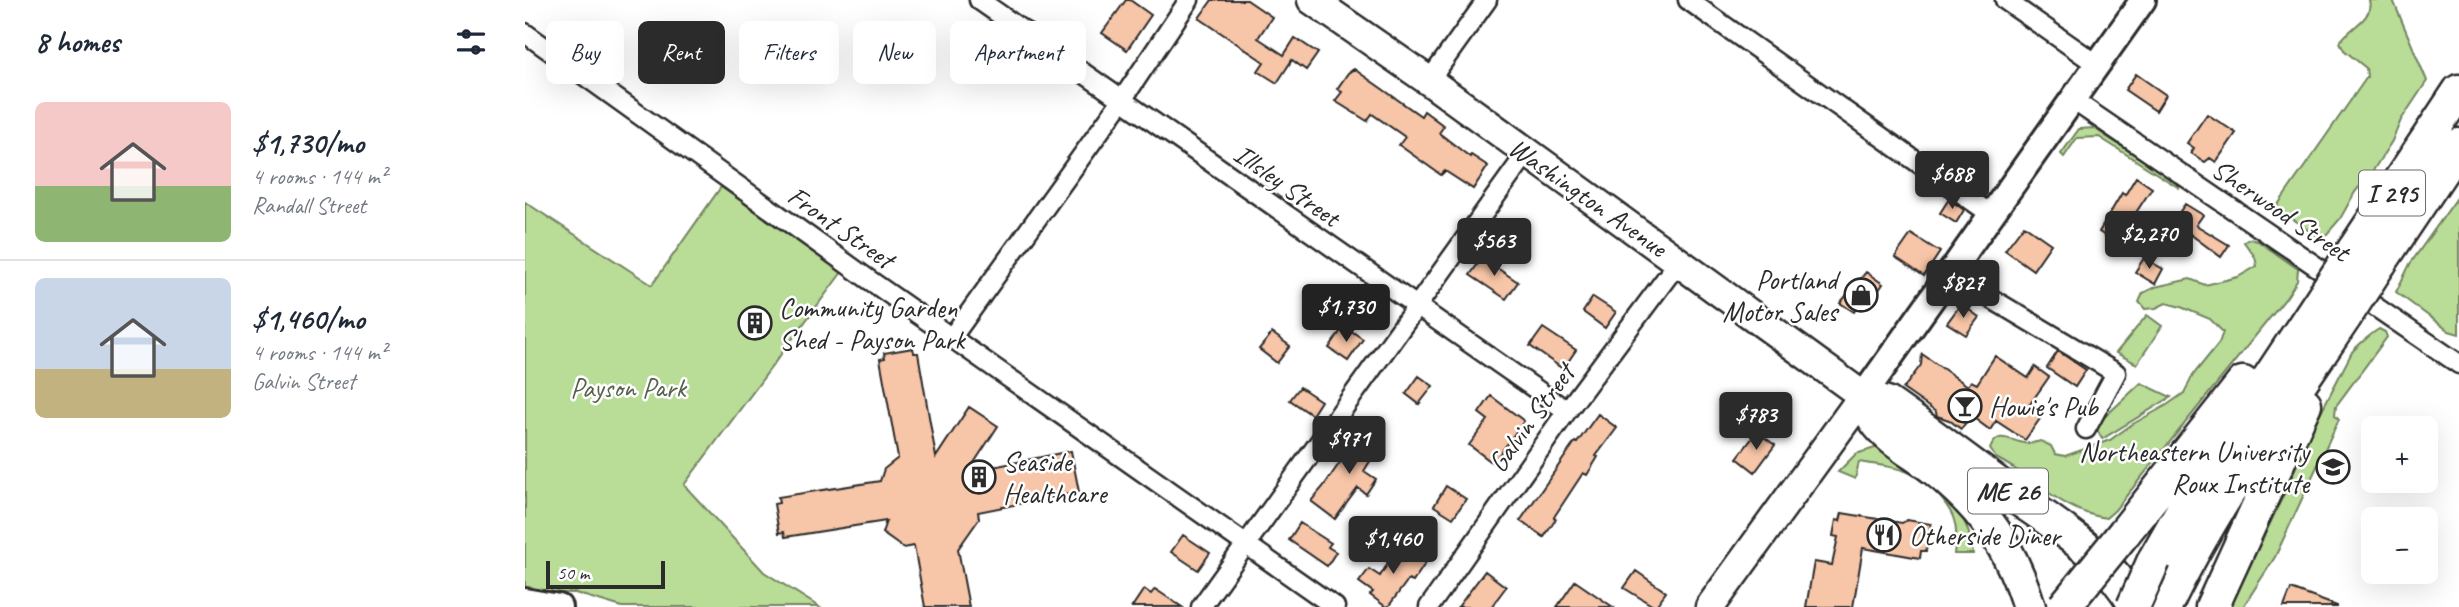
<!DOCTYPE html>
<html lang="en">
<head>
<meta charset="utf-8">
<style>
	body { margin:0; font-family:Caveat,sans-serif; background:#f6f6f7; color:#1f2937; height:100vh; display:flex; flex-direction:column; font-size:26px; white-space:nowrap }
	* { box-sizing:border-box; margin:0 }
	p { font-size:23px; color:#747a83 }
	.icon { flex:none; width:38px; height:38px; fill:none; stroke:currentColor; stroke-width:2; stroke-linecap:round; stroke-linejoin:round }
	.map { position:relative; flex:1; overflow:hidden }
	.side { display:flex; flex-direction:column; background:#fff; width:525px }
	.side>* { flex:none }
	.top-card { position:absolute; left:21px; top:21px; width:665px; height:63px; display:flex; gap:14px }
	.fabs { position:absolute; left:1836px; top:416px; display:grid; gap:14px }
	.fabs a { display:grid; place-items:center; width:77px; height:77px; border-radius:10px; background:#fff; box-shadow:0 7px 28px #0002; font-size:35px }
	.scale { position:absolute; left:21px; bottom:18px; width:119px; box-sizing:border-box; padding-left:7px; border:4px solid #2b2b2b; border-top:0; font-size:19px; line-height:24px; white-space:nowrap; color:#2b2b2b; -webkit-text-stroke:5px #fff; paint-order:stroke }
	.price { position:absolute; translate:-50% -60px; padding:0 16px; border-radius:7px; background:#2b2b2b; color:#fff; font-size:23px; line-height:46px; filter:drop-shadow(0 2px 4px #0008) }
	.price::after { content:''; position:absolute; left:50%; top:42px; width:21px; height:16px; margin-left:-10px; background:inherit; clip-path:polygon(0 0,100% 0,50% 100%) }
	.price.current { background:#222; color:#fff }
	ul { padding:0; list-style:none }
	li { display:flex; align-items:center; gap:21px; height:175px; padding:0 35px }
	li+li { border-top:2px solid #e0e1e3 }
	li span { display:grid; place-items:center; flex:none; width:196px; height:140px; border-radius:10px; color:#555 }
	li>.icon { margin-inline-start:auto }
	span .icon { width:84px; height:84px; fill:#fffc; stroke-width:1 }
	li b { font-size:30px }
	h2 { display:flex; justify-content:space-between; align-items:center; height:84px; padding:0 35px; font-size:30px }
	.tag { padding:0 24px; border-radius:10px; background:#fff; box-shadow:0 7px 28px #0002; font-size:24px; line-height:63px }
	.tag.current { background:#2b2b2b; color:#fff }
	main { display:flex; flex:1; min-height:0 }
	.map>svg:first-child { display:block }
	.green { fill:#b9dc97; stroke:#728461; stroke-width:2 }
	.building { fill:#f7c5a7; stroke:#2b2b2b; stroke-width:2 }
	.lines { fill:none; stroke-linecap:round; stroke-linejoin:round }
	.street-casing { stroke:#2b2b2b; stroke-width:23 }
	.secondary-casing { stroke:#2b2b2b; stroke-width:30 }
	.primary-casing { stroke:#2b2b2b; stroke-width:33 }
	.highway-casing { stroke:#2b2b2b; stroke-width:37 }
	.street { stroke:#fff; stroke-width:18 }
	.secondary { stroke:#fff; stroke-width:24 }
	.primary { stroke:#fff; stroke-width:28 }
	.highway { stroke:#fff; stroke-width:32 }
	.highway-bridge-casing { stroke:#2b2b2b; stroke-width:37; stroke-linecap:butt }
	.highway-bridge { stroke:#fff; stroke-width:32 }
	.labels { text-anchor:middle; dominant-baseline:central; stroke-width:5; stroke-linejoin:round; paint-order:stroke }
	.shield { fill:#fff; stroke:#6b6b6b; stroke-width:2 }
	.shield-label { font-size:26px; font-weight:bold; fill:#2b2b2b }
	.street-label { font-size:28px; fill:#2b2b2b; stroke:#fff }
	.poi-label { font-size:28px; fill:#2b2b2b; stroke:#fff; text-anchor:start }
	.park-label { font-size:28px; fill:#56604b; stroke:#fff }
</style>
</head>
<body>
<main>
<section class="side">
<h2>8 homes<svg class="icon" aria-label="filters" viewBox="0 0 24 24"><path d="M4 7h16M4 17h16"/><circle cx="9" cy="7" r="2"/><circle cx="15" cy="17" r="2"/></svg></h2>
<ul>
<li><span style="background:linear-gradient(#f6c9c9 60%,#8fb573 0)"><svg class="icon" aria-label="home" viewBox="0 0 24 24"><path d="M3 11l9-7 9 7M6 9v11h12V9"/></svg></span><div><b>$1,730/mo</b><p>4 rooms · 144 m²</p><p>Randall Street</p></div></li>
<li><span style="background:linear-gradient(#c9d6e8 65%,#c2b280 0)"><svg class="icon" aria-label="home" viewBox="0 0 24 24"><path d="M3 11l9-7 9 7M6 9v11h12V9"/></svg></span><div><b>$1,460/mo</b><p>4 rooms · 144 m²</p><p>Galvin Street</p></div></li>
</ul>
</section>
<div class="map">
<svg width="1934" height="607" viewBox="0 0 1934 607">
	<rect width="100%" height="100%" fill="#fff"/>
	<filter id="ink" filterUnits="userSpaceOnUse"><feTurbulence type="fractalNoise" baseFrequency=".0143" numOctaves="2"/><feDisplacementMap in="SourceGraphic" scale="14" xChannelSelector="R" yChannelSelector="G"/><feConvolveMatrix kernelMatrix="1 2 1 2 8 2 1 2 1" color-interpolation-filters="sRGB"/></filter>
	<g filter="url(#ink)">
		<path class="green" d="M1844,0H1868L1902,81L1876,120L1867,141L1849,169L1830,192L1815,219L1802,234L1793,237L1754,210L1752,206L1842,77L1841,68L1819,50L1815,42C1824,27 1849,20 1844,0Z
			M1569,128L1579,135L1656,185L1654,188L1574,137L1552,138L1539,157L1536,154L1554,129Z
			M196,187L317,272L159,485L239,572L294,607H97L50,593L0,592V202L127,285Z
			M1934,195V334L1924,331L1871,292L1885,264Z
			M1724,239L1733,241L1773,269L1772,281L1761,298L1590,510L1581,518C1537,512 1509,477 1471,458L1465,449C1473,429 1485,441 1499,443C1505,444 1511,442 1516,441L1526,446L1530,454L1540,456L1585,440L1606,425L1642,405L1659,393L1668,375L1694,343L1698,332L1685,319L1656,307L1641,303L1631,308L1620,309L1614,302L1618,293L1630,287L1665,279L1680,285L1713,277L1732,266L1730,257L1719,242Z
			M1622,315L1637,326L1612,364L1591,353Z
			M1854,329L1860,332L1862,337L1811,406L1810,415L1814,419L1750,557L1718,607H1705L1760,492L1786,431L1827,352C1832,346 1847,333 1854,329Z
			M1616,383L1646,397L1577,439L1570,426Z
			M1353,447C1396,475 1443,497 1448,554H1429C1430,542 1433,531 1429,520C1424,503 1400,479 1383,472C1368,466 1350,465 1334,462L1330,479L1313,472L1331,454Z"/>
		<path class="building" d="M601,0H605L626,15L602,50L577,33Z
			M687,0H722L747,17L733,38L759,55L770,38L793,53L781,70L767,60L752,83L733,71L739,62L674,18Z
			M829,69L896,116L899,111L919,126L914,133L945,157L946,155L963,166L948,189L920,171L916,175L874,145L880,137L847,114L842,121L810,101L817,92L812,89L823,73Z
			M1611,74L1641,95L1631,111L1600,90Z
			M1682,114L1711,133L1691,162L1685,158L1680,162L1666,153L1669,148L1662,143Z
			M1611,177L1627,188L1591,243L1574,232L1597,193L1600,195Z
			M1424,199L1439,210L1431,223L1415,213Z
			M1660,204L1678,215L1671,225L1704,245L1696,257L1665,234L1658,246V241L1642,230Z
			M1499,225L1526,244L1508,270L1480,250Z
			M1386,234L1415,252L1399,276L1370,257Z
			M957,258L993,282L981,299L945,275Z
			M1619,258L1638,269L1630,284L1610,272Z
			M1341,272L1358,284L1345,303L1338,299L1329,312L1315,303Z
			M1068,297L1091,312L1080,328L1058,312Z
			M1436,304L1454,317L1441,335L1422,323Z
			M819,326L838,339L823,361L804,348Z
			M1018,328L1051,350L1038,369L1005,346Z
			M747,333L765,346L752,363L734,349Z
			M388,348L389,353H393L411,457L444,407L473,426L443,472L546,451L554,492L453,512L454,519L433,549L444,607H400L389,546L378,548L357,533L361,521L260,537L259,532L254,533L249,504L254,503L253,497L355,481L359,469L373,458L355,359L360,358L359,353Z
			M1533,351L1561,370L1550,387L1522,368Z
			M1397,354L1443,386L1446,381L1452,384L1470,356L1503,378L1510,367L1524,377L1503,407L1517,416L1500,440L1471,421L1465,430L1446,416L1436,429L1424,420L1412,416L1411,412L1378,389L1396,365Z
			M894,376L908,386L894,404L881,394Z
			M775,387L796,401L787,415L765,400Z
			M966,396L999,421L968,463L944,445L963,420L954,413Z
			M1073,414L1092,428L1071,456L1073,457L1062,475L1058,473L1029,517L1031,519L1019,537L995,521L1050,442L1052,443Z
			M838,429L857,442L839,471L851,479L841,494L833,488L810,519L786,501L798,487Z
			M1232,432L1250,445L1230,472L1212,458Z
			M921,486L941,499L928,518L909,506Z
			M1317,513L1377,523L1382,520L1406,524L1401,551H1396L1395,558L1338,548L1328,607H1281L1289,562L1307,565L1313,537L1308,536L1311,520L1315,521Z
			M775,523L806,543L803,547L811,552L802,566L764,540Z
			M658,535L685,553L673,570L646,552Z
			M875,544L901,562L888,582L883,580L863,607H861L845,595L848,592L834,582L844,569L855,576Z
			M960,571L981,587L966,607H933Z
			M1111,571L1141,592L1130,607L1099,588Z
			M1050,581L1088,607H1032Z
			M619,589L626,594L630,589L657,607H607Z
			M1766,589L1812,606V607H1759Z"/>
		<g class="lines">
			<defs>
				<path id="street" d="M454,0L1042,411
					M1163,0L1467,215
					M1480,0L1573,65
					M0,33L343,279L810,607
					M904,81L962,0
					M1548,100L1934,364
					M1425,274L1591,373L1561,429
					M427,337L597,100L664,0
					M676,607L1001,154
					M904,607L1042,411L1154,261"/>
				<path id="secondary" d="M1338,396L1618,0
					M0,601L34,607"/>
				<path id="primary" d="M787,0L904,81L1338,396L1185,607"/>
				<path id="highway" d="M1828,251L1934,91
					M1855,263L1934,145
					M1338,396L1362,403C1404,432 1444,463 1484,492C1531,526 1583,555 1611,607
					M1338,396C1341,404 1345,413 1350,420C1365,442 1392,454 1412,471C1460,510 1486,548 1504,607
					M1599,533L1718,383
					M1629,560L1665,497L1799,295
					M1640,607C1689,504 1757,411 1820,317
					M1687,607L1780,404"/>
			</defs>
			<use href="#street" class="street-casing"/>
			<use href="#secondary" class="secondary-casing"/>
			<use href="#primary" class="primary-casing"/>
			<use href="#highway" class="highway-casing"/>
			<use href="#street" class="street"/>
			<use href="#secondary" class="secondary"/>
			<use href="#primary" class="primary"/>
			<use href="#highway" class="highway"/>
			<defs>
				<path id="highway-bridge" d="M1799,295L1828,251
					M1820,317L1855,263
					M1539,607L1599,533
					M1608,607L1629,560"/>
			</defs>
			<use href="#highway-bridge" class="highway-bridge-casing"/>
			<use href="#highway-bridge" class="highway-bridge"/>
		</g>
	</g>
	<defs>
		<symbol id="shop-ring" viewBox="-11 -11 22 22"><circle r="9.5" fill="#fff" stroke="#2b2b2b" stroke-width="1.5"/><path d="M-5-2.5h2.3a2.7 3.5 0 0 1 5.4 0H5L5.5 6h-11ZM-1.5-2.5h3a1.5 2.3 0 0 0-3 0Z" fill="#2b2b2b"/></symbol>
		<symbol id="building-ring" viewBox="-11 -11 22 22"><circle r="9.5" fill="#fff" stroke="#2b2b2b" stroke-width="1.5"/><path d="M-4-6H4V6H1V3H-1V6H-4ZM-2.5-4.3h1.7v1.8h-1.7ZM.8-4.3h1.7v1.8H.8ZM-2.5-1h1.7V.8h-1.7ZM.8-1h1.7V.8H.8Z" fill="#2b2b2b"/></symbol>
		<symbol id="bar-ring" viewBox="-11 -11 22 22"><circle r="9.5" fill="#fff" stroke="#2b2b2b" stroke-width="1.5"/><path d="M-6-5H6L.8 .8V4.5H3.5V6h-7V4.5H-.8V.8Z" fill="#2b2b2b"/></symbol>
		<symbol id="university-ring" viewBox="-11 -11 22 22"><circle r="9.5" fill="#fff" stroke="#2b2b2b" stroke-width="1.5"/><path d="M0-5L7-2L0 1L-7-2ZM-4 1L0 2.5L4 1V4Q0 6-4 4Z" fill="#2b2b2b"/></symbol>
		<symbol id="restaurant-ring" viewBox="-11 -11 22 22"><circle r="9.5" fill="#fff" stroke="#2b2b2b" stroke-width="1.5"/><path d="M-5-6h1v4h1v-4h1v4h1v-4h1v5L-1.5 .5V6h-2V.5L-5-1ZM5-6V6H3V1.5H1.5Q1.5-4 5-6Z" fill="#2b2b2b"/></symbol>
	</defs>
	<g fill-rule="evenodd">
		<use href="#shop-ring" x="1317" y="276" width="38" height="38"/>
		<use href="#building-ring" x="211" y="304" width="38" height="38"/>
		<use href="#bar-ring" x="1421" y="387" width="38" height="38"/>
		<use href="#university-ring" x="1789" y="448" width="38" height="38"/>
		<use href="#building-ring" x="435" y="458" width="38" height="38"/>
		<use href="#restaurant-ring" x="1340" y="516" width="38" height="38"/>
	</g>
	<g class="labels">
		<g class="shield">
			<rect x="1834" y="170.5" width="66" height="45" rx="5"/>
			<rect x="1443" y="468.5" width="80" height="45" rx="5"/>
		</g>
		<g class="shield-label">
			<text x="1867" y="193">I 295</text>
			<text x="1483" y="491">ME 26</text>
		</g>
		<g class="street-label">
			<text transform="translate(762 185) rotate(35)">Illsley Street</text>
			<text transform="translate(1063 197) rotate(35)">Washington Avenue</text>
			<text transform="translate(1756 210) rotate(34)">Sherwood Street</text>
			<text transform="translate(316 227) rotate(35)">Front Street</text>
			<text transform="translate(1006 418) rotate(-54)">Galvin Street</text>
		</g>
		<g class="poi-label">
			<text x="1312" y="279" text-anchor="end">Portland<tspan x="1312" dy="32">Motor Sales</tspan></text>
			<text x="254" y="307">Community Garden<tspan x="254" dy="32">Shed - Payson Park</tspan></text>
			<text x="1464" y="406">Howie's Pub</text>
			<text x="1784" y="451" text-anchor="end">Northeastern University<tspan x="1784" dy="32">Roux Institute</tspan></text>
			<text x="478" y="461">Seaside<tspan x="478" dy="32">Healthcare</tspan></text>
			<text x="1384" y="535">Otherside Diner</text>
		</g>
		<g class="park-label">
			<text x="103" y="387">Payson Park</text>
		</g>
	</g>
</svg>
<div class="fabs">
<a>+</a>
<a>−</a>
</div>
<div class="scale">50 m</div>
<b class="price" style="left:1427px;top:211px">$688</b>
<b class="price" style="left:1624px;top:271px">$2,270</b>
<b class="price" style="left:969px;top:278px">$563</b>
<b class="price" style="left:1438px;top:320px">$827</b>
<b class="price current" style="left:821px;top:344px">$1,730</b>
<b class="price" style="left:1231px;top:452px">$783</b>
<b class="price" style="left:824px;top:476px">$971</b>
<b class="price" style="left:868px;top:576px">$1,460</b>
<div class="top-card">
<a class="tag">Buy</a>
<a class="tag current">Rent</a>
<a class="tag">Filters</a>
<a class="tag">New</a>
<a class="tag">Apartment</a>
</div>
</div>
</main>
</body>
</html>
